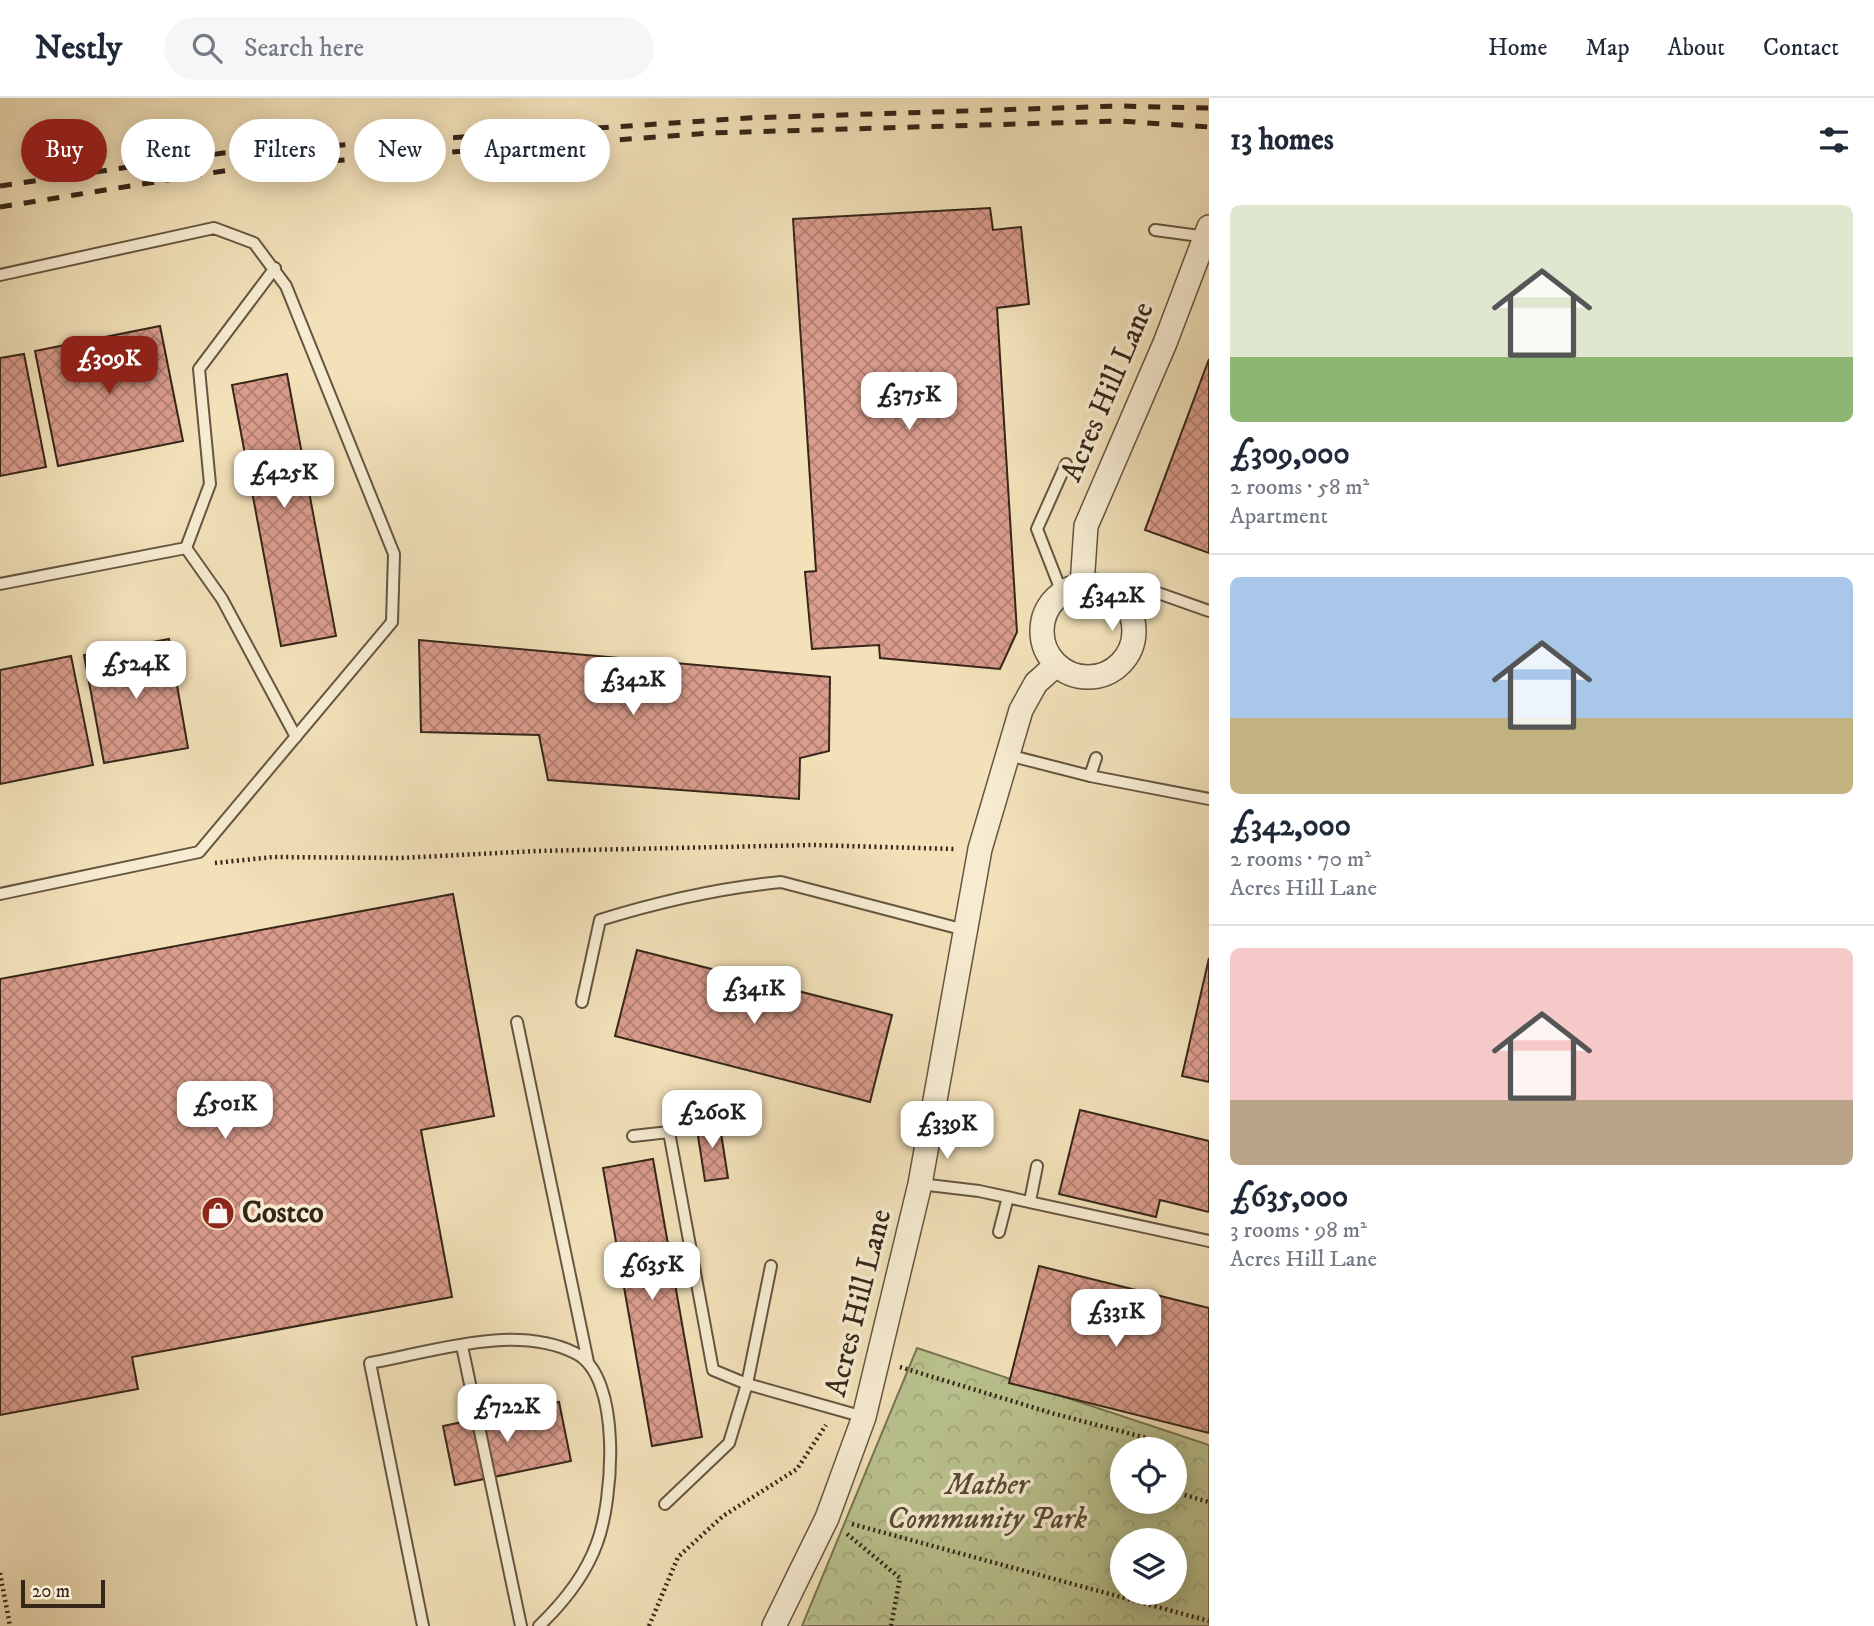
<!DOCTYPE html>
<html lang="en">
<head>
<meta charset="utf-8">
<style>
	body { margin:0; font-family:"IM FELL DW Pica",serif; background:#f6f6f7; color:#1f2937; height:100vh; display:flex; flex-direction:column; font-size:26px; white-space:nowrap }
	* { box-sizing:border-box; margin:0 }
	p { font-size:23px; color:#747a83 }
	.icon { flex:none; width:38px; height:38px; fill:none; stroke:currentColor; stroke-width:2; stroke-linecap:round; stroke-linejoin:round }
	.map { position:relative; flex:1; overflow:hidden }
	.details { display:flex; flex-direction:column; background:#fff; width:665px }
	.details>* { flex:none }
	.banner { position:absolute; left:21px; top:21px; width:665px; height:63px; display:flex; gap:14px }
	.buttons { position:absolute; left:1110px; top:1339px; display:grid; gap:14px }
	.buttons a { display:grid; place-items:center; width:77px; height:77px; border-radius:50%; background:#fff; box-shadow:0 4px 18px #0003; font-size:35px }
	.scale { position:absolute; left:21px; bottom:18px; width:84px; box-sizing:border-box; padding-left:7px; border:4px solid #362619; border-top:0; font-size:19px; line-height:24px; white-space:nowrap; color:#362619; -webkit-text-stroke:5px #f7ecd2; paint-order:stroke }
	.price { position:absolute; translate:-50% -60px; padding:0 16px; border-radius:14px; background:#fff; color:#222; font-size:23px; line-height:46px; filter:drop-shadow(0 2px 4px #0008) }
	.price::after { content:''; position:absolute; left:50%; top:42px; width:21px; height:16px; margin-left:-10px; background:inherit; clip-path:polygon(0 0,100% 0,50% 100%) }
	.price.on { background:#8f2418; color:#fff }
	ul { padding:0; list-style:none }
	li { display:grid; align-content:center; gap:14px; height:371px; padding:0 21px }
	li+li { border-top:2px solid #e0e1e3 }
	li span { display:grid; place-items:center; height:217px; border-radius:10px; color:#555 }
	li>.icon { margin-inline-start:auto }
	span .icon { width:126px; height:126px; fill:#fffc; stroke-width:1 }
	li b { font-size:30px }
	h2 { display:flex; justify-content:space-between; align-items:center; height:84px; padding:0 21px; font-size:30px }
	.chip { padding:0 24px; border-radius:32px; background:#fff; box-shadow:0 4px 18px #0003; font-size:24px; line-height:63px }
	.chip.on { background:#8f2418; color:#fff }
	header { display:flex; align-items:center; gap:42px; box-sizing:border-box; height:98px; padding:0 35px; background:#fff; border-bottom:2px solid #e0e1e3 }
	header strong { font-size:33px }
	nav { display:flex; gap:38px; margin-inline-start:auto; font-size:24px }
	.search { width:490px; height:63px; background:#f6f6f7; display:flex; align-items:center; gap:18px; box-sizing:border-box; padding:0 24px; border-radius:38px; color:#747a83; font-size:26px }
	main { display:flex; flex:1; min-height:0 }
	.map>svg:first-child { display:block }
	.forest { fill:url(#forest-crowns); stroke:#787454; stroke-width:2; fill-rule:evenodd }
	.building { fill:url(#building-cross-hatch); stroke:#362619; stroke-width:2 }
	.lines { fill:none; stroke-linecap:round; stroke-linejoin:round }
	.lane-casing { stroke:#655541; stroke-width:14 }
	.street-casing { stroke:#655541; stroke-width:26 }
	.path { stroke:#362619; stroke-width:4.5; stroke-dasharray:2 3.5; stroke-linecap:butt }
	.lane { stroke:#f7ecd2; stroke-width:10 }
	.street { stroke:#f7ecd2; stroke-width:23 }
	.rail { stroke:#362619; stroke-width:5; stroke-dasharray:12 12; stroke-linecap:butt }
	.labels { text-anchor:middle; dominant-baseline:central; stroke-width:7; stroke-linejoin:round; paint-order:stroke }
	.street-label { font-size:30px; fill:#362619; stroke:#f7ecd2 }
	.poi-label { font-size:30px; font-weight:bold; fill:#362619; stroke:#f7ecd2; text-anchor:start }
	.park-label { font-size:30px; font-style:italic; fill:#574d36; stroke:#f7ecd2 }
</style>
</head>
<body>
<header>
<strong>Nestly</strong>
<div class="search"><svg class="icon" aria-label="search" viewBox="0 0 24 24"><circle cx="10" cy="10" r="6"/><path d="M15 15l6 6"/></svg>Search here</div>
<nav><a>Home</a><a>Map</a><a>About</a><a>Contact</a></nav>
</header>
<main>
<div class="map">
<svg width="1209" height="1528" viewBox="0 0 1209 1528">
	<defs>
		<pattern id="forest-crowns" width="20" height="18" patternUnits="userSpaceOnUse" patternTransform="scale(1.75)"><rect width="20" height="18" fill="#bac38f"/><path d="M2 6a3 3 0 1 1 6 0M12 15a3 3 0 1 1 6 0" fill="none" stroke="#a0a77b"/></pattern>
		<pattern id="building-cross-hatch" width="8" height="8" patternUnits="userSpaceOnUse" patternTransform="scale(1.75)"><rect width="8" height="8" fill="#da9c8c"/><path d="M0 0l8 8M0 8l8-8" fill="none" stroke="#b27f72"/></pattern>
	</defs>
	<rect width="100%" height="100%" fill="#f2e1b9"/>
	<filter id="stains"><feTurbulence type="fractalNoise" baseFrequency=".00286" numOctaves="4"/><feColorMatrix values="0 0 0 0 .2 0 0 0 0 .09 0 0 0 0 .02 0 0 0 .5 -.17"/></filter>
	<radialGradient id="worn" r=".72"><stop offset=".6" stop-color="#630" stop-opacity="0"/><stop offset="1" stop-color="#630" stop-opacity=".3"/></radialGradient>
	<path class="forest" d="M917,1250L1209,1347V1528H802ZM1122,1351H1174V1404H1122ZM1122,1442H1174V1494H1122Z"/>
	<path class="building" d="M990,110L993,132L1021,129L1029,206L997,210L1017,534L1000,571L880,560L879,547L812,551L805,474L816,473L793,121Z
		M160,228L183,343L58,368L35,253Z
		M24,256L46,369L0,378V260Z
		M1209,261V455L1145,432Z
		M287,276L336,538L281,548L232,287Z
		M169,541L188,650L104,665L84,557Z
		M419,542L830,579L829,653L800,660L799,701L548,682L539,637L421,634Z
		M71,558L93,667L0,686V572Z
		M453,796L494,1018L421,1032L452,1199L132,1259L138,1291L0,1317V881Z
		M637,852L892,917L870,1004L615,938Z
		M1209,860V984L1182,978Z
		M1080,1012L1209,1043V1114L1160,1102L1156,1119L1059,1096Z
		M719,1022L728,1080L705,1083L696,1025Z
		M653,1061L702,1339L652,1348L603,1070Z
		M1039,1168L1209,1210V1335L1009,1285Z
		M559,1304L571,1363L455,1387L443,1328Z"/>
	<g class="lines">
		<defs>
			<path id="lane" d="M1155,132L1207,139
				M0,177L214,130L254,145L286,188L394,456L392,524L199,754L0,796
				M186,450L210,386L199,271L275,170
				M0,486L186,450L222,501L296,639
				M1062,495L1037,431L1066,366
				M1127,508L1158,495L1209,513
				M1008,657L1090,678L1209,701
				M1090,678L1096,660
				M582,904L600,822C658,804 720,790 781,784L965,832
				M517,924L588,1264
				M633,1038L669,1034L713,1272L747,1286L729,1345L665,1406
				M920,1086L979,1093L1209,1143
				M1030,1103L1037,1068
				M999,1134L1008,1099
				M771,1168L747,1286L864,1319
				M462,1248L521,1528
				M423,1528L370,1265C432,1254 514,1225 575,1255C623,1278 613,1403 597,1445C586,1476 563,1505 539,1528"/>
			<path id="street" d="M1042 533a46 46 0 1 1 92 0a46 46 0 1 1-92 0Z
				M1082,487L1086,428L1165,245L1209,129
				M774,1528L827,1420L864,1319L920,1086L980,751L1021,612L1036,585L1056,567"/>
		</defs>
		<use href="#lane" class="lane-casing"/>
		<use href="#street" class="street-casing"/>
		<path class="path" d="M215,765L273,759L400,760L537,753L812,747L955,751
			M900,1269L1055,1316L1147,1340L1150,1351
			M1174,1394L1209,1404
			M852,1426L1209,1523
			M847,1436L900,1480L891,1528
			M0,1475L10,1528
			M649,1528L678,1459L723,1418L797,1371L826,1327"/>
		<use href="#lane" class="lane"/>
		<use href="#street" class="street"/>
		<path class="rail" d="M0,88L223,55L748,20L1119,8L1209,10
			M0,109L248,69L711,35L1119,23L1209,29"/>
	</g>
	<defs>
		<symbol id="shop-disc" viewBox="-11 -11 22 22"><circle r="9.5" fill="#8f2418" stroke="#f7ecd2"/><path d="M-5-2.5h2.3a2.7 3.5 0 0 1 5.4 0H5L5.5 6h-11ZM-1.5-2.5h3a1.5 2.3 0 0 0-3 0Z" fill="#fff"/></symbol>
	</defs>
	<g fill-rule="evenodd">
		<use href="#shop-disc" x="199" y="1096" width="38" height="38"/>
	</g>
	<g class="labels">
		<g class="street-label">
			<text transform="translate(1108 294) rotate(-67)">Acres Hill Lane</text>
			<text transform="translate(859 1205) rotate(-76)">Acres Hill Lane</text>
		</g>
		<g class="poi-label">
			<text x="242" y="1115">Costco</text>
		</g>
		<g class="park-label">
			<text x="987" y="1387">Mather<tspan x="987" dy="34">Community Park</tspan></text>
		</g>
	</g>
	<rect width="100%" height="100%" filter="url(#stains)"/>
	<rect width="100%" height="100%" fill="url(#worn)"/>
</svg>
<div class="buttons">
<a><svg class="icon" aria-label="locate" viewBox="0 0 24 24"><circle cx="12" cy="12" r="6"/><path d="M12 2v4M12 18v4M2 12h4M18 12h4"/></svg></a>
<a><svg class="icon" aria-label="layers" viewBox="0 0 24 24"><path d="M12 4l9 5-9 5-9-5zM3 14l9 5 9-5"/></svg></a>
</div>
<div class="scale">20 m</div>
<b class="price on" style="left:109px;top:298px">£309K</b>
<b class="price" style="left:909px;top:334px">£375K</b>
<b class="price" style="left:284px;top:412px">£425K</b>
<b class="price" style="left:1112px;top:535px">£342K</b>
<b class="price" style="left:136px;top:603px">£524K</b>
<b class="price" style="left:633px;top:619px">£342K</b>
<b class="price" style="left:754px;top:928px">£341K</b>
<b class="price" style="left:225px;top:1043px">£501K</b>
<b class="price" style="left:712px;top:1052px">£260K</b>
<b class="price" style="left:947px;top:1063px">£339K</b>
<b class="price" style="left:652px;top:1204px">£635K</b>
<b class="price" style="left:1116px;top:1251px">£331K</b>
<b class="price" style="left:507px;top:1346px">£722K</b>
<div class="banner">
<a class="chip on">Buy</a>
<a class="chip">Rent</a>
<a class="chip">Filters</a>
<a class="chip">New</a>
<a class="chip">Apartment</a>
</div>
</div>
<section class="details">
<h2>13 homes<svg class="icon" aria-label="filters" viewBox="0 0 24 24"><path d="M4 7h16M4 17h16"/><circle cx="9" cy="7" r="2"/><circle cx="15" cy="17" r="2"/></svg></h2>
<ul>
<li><span style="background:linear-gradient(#dfe7d0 70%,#8fb573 0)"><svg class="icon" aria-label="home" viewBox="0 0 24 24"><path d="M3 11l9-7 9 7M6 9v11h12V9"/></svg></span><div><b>£309,000</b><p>2 rooms · 58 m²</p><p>Apartment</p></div></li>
<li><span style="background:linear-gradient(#a9c7e8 65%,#c2b280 0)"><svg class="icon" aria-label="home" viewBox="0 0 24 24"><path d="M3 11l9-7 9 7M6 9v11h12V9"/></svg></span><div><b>£342,000</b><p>2 rooms · 70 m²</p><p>Acres Hill Lane</p></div></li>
<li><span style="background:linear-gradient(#f6c9c9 70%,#b9a48a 0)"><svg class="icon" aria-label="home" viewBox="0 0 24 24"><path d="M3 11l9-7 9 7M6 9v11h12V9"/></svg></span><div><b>£635,000</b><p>3 rooms · 98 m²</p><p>Acres Hill Lane</p></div></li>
</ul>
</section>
</main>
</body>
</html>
